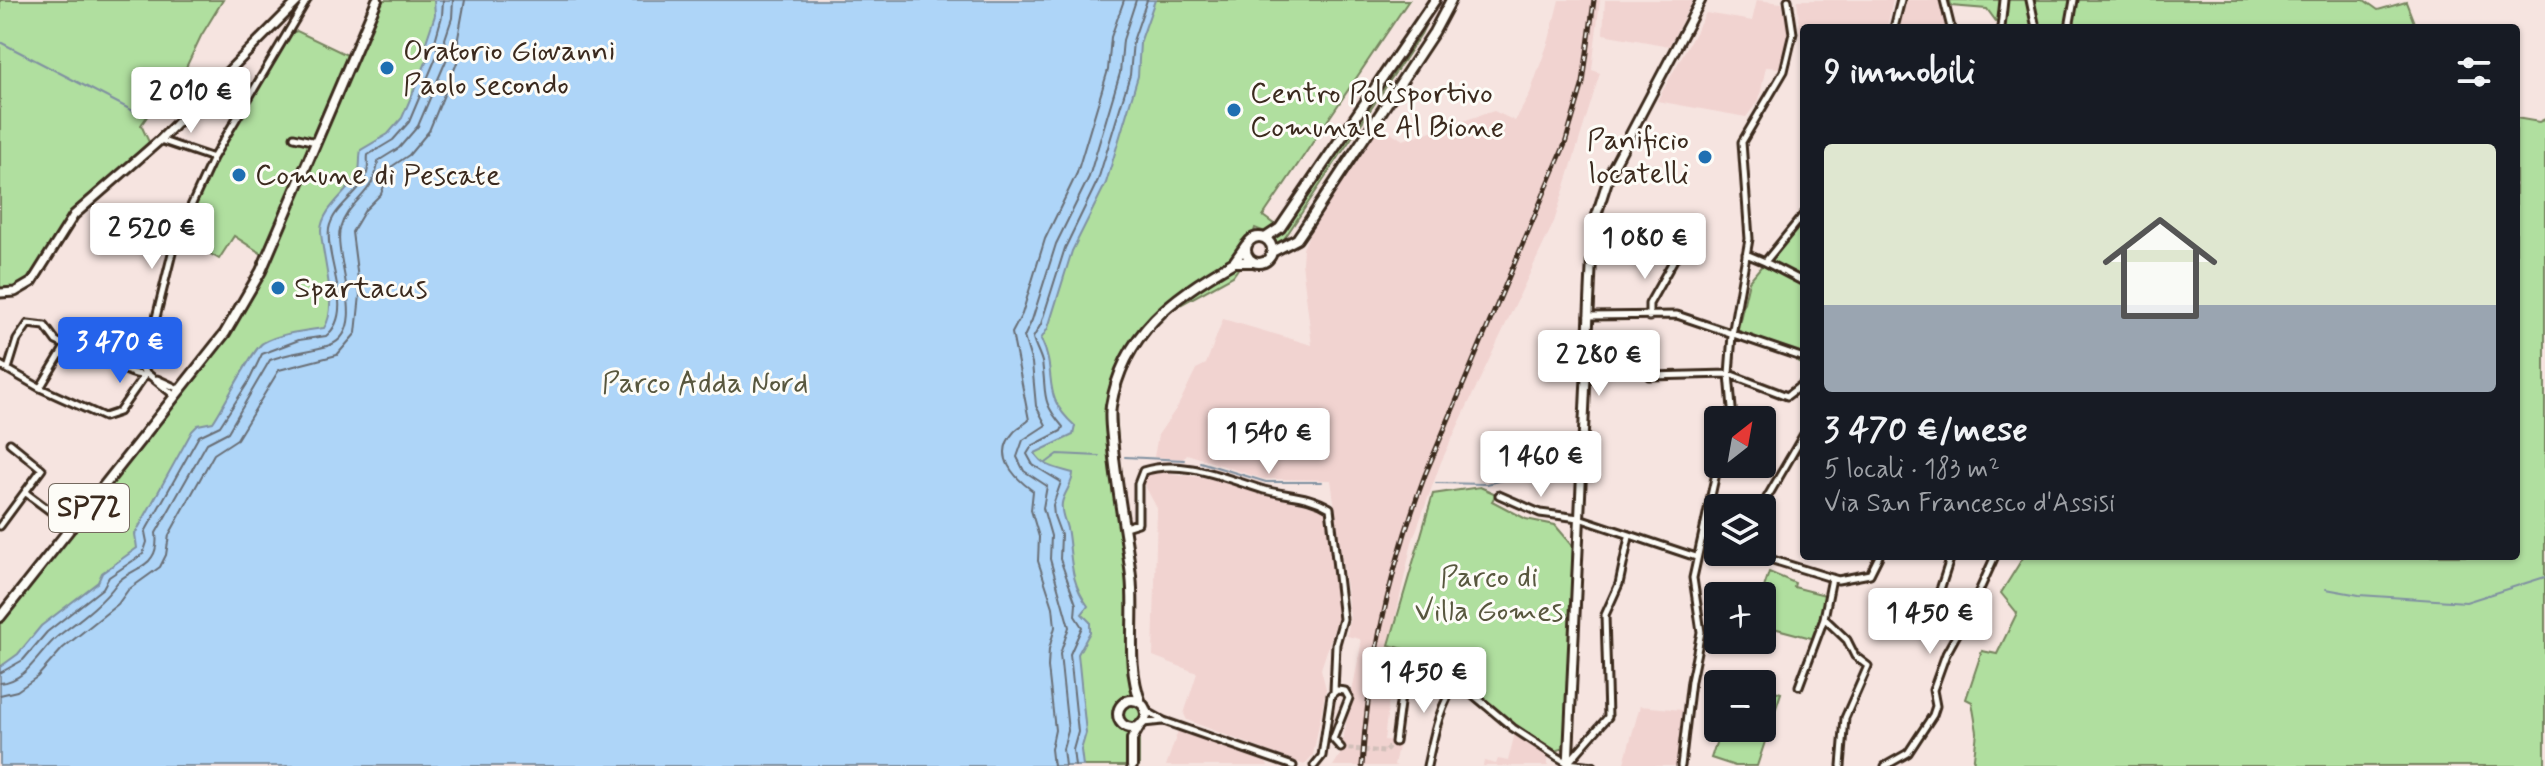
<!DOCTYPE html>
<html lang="it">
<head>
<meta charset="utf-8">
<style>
	body { margin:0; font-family:Mynerve,sans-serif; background:#242831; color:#f1f3f6; height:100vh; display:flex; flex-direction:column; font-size:30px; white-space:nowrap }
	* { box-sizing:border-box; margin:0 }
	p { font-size:26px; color:#9ea1a6 }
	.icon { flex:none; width:44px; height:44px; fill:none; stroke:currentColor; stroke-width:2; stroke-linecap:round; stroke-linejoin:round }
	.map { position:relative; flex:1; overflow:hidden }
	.panel { position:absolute; left:1800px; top:24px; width:720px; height:536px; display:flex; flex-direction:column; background:#171b24; border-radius:8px; box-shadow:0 2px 6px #0004 }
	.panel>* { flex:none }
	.needle { width:52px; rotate:31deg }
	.buttons { position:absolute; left:1704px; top:406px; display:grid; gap:16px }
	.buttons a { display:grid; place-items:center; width:72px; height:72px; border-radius:8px; background:#171b24; box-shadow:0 2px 6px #0004; font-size:40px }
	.price { position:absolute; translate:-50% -68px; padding:0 18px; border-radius:8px; background:#fff; color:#222; font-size:26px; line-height:52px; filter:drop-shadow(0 2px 4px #0008) }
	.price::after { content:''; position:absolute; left:50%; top:48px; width:24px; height:18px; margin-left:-12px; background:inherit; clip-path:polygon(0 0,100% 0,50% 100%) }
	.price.selected { background:#2563eb; color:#fff }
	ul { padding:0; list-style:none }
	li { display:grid; align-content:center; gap:16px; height:424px; padding:0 24px }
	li+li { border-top:2px solid #363941 }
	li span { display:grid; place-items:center; height:248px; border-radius:8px; color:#555 }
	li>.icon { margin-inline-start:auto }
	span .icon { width:144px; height:144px; fill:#fffc; stroke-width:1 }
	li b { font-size:34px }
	h2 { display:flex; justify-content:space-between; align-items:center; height:96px; padding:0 24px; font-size:34px }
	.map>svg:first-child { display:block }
	.built { fill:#f1d3d0 }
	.green { fill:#b0df9f; stroke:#76845e; stroke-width:2 }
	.water { fill:#aed5f8; stroke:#8091a1; stroke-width:2 }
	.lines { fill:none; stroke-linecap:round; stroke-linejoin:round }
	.shore { stroke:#696e75; stroke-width:2 }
	.stream { stroke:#8091a1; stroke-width:2 }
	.street-tunnel { stroke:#d1bfb9; stroke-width:5; stroke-dasharray:5 2.5; stroke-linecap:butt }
	.street-casing { stroke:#3b2a1e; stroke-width:11 }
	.secondary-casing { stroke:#3b2a1e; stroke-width:13 }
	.primary-casing { stroke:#3b2a1e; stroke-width:14 }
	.street { stroke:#fdfcf7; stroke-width:5 }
	.secondary { stroke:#fdfcf7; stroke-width:7 }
	.primary { stroke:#fdfcf7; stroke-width:8 }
	.rail-casing { stroke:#3b2a1e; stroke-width:5 }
	.rail { stroke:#fdfcf7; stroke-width:2; stroke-dasharray:6; stroke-linecap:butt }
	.poi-dot { fill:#1f6fb2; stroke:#fdfcf7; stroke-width:3 }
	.labels { text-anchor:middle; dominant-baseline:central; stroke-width:6; stroke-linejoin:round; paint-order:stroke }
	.shield { fill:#fdfcf7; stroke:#75695f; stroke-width:2 }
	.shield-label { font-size:28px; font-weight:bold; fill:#3b2a1e }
	.poi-label { font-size:30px; fill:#3b2a1e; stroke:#fdfcf7; text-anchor:start }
	.park-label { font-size:30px; fill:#58573e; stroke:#fdfcf7 }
</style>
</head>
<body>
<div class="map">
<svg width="2545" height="766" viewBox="0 0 2545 766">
	<rect width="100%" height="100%" fill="#f6e4e0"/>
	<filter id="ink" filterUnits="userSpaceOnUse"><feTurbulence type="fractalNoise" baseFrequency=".0125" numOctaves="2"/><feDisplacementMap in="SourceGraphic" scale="16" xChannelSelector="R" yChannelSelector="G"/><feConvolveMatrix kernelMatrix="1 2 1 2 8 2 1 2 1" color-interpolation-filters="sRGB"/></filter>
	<g filter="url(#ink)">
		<path class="built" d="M1559,0H1600L1592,70L1600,73L1554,222L1441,462L1412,542L1380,689L1390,691L1384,740L1399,742L1394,765L1397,766H1333L1340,755L1361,645L1360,639L1347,636L1350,616L1331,480L1263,479L1187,454L1183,459L1154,457L1158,435L1178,406L1196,369L1206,364L1223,319L1312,345L1302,263L1303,249L1316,217L1364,145L1379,125L1403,140L1494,111L1515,121L1529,96L1549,40Z
			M1605,0H1693L1669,46L1603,34Z
			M1757,0L1782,3L1788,30L1781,68L1766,67L1759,100L1746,117L1657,101L1706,13L1752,21Z
			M1797,0H1893L1887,28H1804V39H1801Z
			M1906,0H1939L1946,28H1900Z
			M1155,471L1221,480L1325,509L1340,611L1321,669L1326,689L1313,755L1304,765L1187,720L1184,714L1197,673L1153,656L1157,508L1144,484L1146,474Z
			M1640,706L1682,710L1676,766H1623Z
			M1178,731L1262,757L1268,766H1166Z
			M1515,733L1548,756V766H1483L1484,761L1496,764L1498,759L1508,761Z"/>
		<path class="green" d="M0,0H223L201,36L180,80L161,97L141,125L149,142L101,187L25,290L0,293Z
			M383,0H1409L1263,216L1278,227L1265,232L1255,228L1247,256L1233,276L1158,317L1123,370L1115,398L1122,495L1135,567L1137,690L1149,703L1139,733V766H0V622L234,326L268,258L234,236L219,259L180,236L222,145L288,34L297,31L349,56H358Z
			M1438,0L1421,34L1278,248L1273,237L1306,197Z
			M1950,0H2364L2378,10L2406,2L2416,28H2001L1987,9L1951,6Z
			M2516,118L2539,122L2545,119V766H1973L1977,732L1972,702L1966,699L1982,651L1997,654L2017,613L2001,593L2024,556H2516Z
			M1804,215V367L1793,357L1737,333L1749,281Z
			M1480,487L1496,494L1492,501L1526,519L1555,525L1573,546L1565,748L1555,751L1514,724L1439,658L1389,645L1433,494Z
			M1769,572L1795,583L1794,587L1825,595L1815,639L1762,625V594Z
			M1762,687L1781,693L1757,766H1735L1711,758L1721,728H1762Z"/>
		<path class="water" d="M434,0H1155L1140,43L1138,76L1106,183L1072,251L1048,328L1041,339C1059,377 1039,394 1075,426L1073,435L1035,453C1042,467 1060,469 1073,473C1073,484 1064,492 1062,503C1060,515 1067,522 1068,534C1072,561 1070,582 1088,606L1082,614L1090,622V632L1078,654L1086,733L1081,750L1083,766H0V667L18,654L41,626L98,582L102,573L137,548L135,534L192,431L198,425L213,422C223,408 253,348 263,343C280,333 304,331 324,328C339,307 322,258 321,231C321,209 350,191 358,174C361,167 359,158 361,150L388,134L402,118L431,51L425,45L435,15Z"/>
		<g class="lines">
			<path class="shore" d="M0,673L23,660L47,632L103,588L109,577L143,554L147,542L145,532L199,436L220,426L249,381L262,354L299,340L326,336C356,312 325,261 329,229C333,206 361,194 367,173C369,168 367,161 368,155L393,140L409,122L438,53L435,41L442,16L443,0
				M0,683C27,681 39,652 57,637C79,620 101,605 117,583C126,572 145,569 152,557C157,550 157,541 156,533L207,443L228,432L270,360C289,352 310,352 330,345C370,330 333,258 340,229C348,200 376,194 378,161L399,148L418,126L448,56L445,39L452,18L453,0
				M0,695L17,691L37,677L63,648L118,604L128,590L160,567L166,555L169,535L214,454L237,439L279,370L337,355L356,333L360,295L352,232L365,210L381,194L391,167L409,155L429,131L459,58L458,38L465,0
				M1053,766L1051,749L1055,730L1048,667L1049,649L1055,627L1053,607L1038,561L1039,537L1031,510L1033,491C1015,478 992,456 1014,432C1018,427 1024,425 1029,420L1012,333L1022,314L1045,239L1077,173L1108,70L1111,37L1124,0
				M1065,766L1063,749L1068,731L1060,654L1069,627L1050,559L1051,536L1043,508L1047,486L1024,471L1017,457L1023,440L1046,425L1036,406L1032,363L1024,337L1032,320L1056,244L1089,177L1120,73L1123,40L1136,0
				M1075,766L1073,750L1078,732L1070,654L1082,627L1075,616L1076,604L1060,559L1061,535L1054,516L1053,505L1061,482L1033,465L1027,454L1032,446L1061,431L1063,427C1040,400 1047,396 1042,362C1040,354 1035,346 1033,338L1041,324L1065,248L1098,180L1130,75L1133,41L1147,0"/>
			<path class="stream" d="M0,42L139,114
				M1125,457L1184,460
				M1200,462L1266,482H1322
				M1046,463L1058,454L1099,456
				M1436,483L1487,484L1575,463
				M2326,589L2359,595L2466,602L2545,577"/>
			<path class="street-tunnel" d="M1341,748L1384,752L1395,742"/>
			<defs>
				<path id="street" d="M1944,0L1951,28
					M2030,0L2036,28
					M1894,28L1901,0
					M2001,28L2004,0
					M2069,28L2074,0
					M294,137L316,142
					M160,140L213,158
					M1746,254L1765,262L1804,214
					M1765,262L1804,282
					M1588,316L1677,315L1804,358
					M1649,317V304L1676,256
					M0,365L40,388L104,417L119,412L145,375
					M8,369L17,340L28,324L45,326L56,341L69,347
					M1649,376L1729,374L1787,396L1804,383
					M157,379L181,390
					M40,388L63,350C93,337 117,376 145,375
					M175,396L143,370L175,241L213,158L307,0
					M1733,420L1729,374L1732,335L1749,239L1742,142L1784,71L1793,33L1788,0
					M26,493L73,528
					M1499,495L1540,513L1579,518L1696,557
					M1761,508L1804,434
					M0,526L42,469L10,443
					M1125,527L1138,523V484L1143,471C1183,458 1226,479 1264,490C1288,496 1309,495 1330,508L1343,619L1336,644L1334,692
					M1702,537L1718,542
					M1747,552L1838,580L1870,574L1879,556
					M1951,556L1936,602L1960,625
					M1832,578L1824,618L1847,640L1855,656L1868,666L1845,718L1841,766
					M1799,686L1824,619
					M1146,711L1164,721L1293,766
					M1143,723L1163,721
					M1395,742L1403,680L1413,657L1439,666L1513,728L1556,756L1568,763L1593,766
					M1568,763L1608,717L1605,615L1619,584L1629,537
					M1314,766L1322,756L1331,695L1337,690L1345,691L1349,698L1333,739L1341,748
					M1427,766C1434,735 1439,706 1458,680
					M1681,766L1691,681L1701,632L1693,578L1718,464
					M1885,766L1908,753L1933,715L1936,706L1933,690L1946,654L1972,607L1995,556"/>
				<path id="secondary" d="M0,293L15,292L32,282L74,215L160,140L299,0
					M1568,766L1593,226L1610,173L1701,0"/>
				<path id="primary" d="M1246 250a13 13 0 1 1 26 0a13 13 0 1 1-26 0Z
					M1265,238L1280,228L1435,0
					M1246,245L1234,262H1253
					M1272,252L1297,239L1308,223L1434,32L1451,0
					M0,617L225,333L261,271L377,0
					M1118 714a14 14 0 1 1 28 0a14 14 0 1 1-28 0Z
					M1141,703C1125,661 1136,619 1131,576C1126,533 1117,491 1113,448C1112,435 1109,419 1111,406C1123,333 1174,296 1234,262
					M1132,766V739L1140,725"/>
			</defs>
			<use href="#street" class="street-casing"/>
			<use href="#secondary" class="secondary-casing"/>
			<use href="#primary" class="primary-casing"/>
			<use href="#street" class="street"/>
			<use href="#secondary" class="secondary"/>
			<use href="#primary" class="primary"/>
			<defs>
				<path id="rail" d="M1362,766C1368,667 1390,568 1425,475L1565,144L1583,83L1594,0"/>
			</defs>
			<use href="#rail" class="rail-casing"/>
			<use href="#rail" class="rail"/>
		</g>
	</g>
	<g class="poi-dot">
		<circle cx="387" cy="68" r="8"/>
		<circle cx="1234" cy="110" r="8"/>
		<circle cx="1705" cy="157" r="8"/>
		<circle cx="239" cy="175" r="8"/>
		<circle cx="278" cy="288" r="8"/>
	</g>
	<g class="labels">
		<rect class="shield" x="49" y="484" width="80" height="48" rx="6"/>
		<g class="shield-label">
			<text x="89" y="508">SP72</text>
		</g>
		<g class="poi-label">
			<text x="403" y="51">Oratorio Giovanni<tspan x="403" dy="34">Paolo secondo</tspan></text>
			<text x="1250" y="93">Centro Polisportivo<tspan x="1250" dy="34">Comunale Al Bione</tspan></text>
			<text x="1689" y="140" text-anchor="end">Panificio<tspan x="1689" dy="34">locatelli</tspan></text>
			<text x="255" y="175">Comune di Pescate</text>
			<text x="294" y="288">Spartacus</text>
		</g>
		<g class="park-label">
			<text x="705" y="383">Parco Adda Nord</text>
			<text x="1489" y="577">Parco di<tspan x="1489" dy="34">Villa Gomes</tspan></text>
		</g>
	</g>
</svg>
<div class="buttons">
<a><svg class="needle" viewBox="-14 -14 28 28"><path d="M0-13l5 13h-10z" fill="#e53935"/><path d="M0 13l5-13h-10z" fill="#9ea1a6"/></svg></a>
<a><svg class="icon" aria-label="layers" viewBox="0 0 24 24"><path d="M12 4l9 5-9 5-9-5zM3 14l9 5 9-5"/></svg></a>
<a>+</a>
<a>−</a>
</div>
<b class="price" style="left:191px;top:135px">2 010 €</b>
<b class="price" style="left:152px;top:271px">2 520 €</b>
<b class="price" style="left:1645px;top:281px">1 080 €</b>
<b class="price selected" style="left:120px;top:385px">3 470 €</b>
<b class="price" style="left:1599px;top:398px">2 280 €</b>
<b class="price" style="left:1269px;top:476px">1 540 €</b>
<b class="price" style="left:1541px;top:499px">1 460 €</b>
<b class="price" style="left:1930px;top:656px">1 450 €</b>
<b class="price" style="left:1424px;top:715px">1 450 €</b>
<section class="panel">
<h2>9 immobili<svg class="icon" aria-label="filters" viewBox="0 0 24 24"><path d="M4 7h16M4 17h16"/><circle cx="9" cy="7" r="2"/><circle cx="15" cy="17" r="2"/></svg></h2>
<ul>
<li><span style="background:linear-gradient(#dfe7d0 65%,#9aa5b1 0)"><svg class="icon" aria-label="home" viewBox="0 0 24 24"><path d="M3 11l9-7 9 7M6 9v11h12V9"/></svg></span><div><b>3 470 €/mese</b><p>5 locali · 183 m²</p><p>Via San Francesco d'Assisi</p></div></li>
</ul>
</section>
</div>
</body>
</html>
